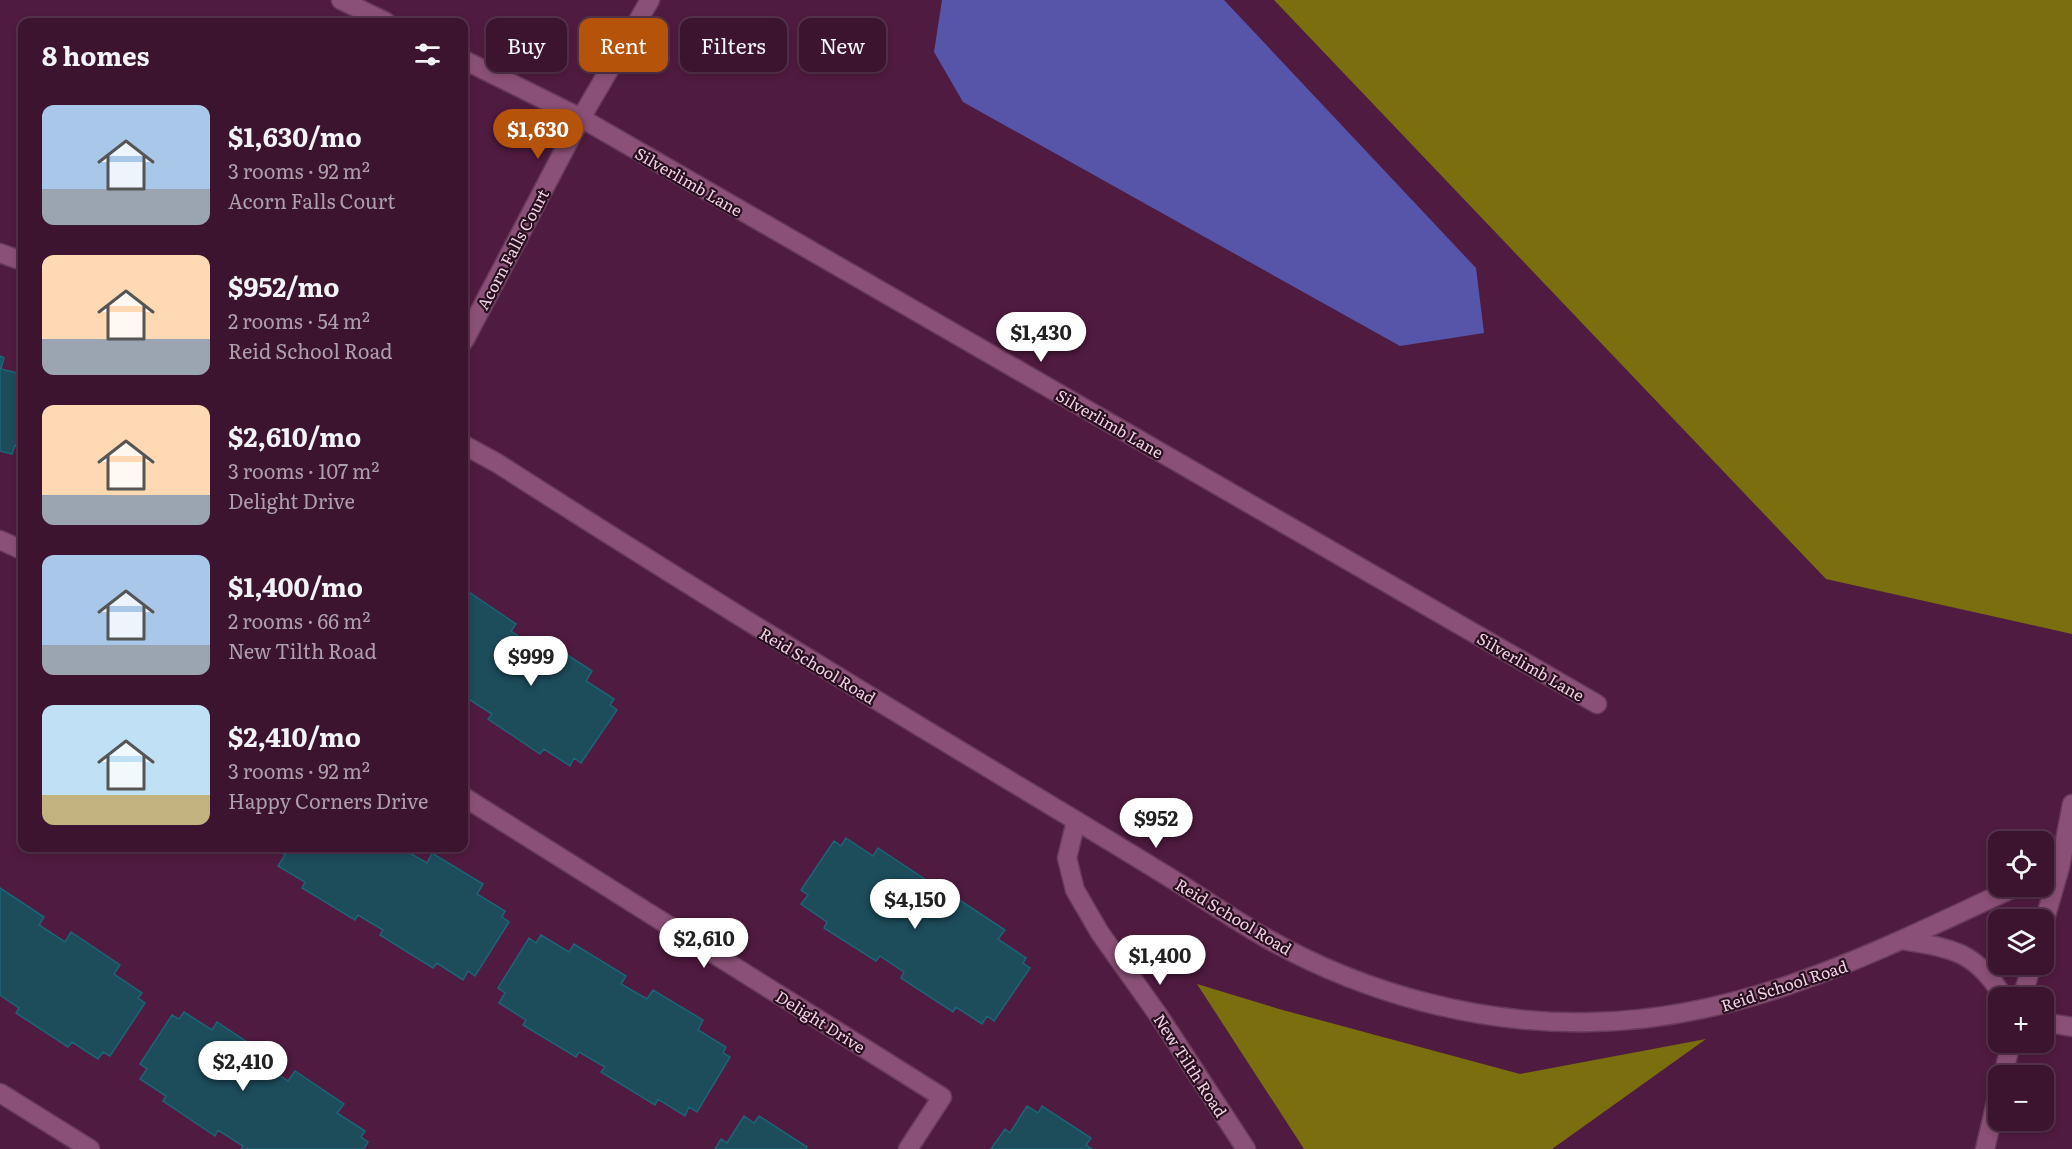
<!DOCTYPE html>
<html lang="en">
<head>
<meta charset="utf-8">
<style>
	body { margin:0; font-family:Literata,serif; background:#431d38; color:#f1f3f6; height:100vh; display:flex; flex-direction:column; font-size:22px; white-space:nowrap }
	* { box-sizing:border-box; margin:0 }
	p { font-size:20px; color:#ac9eab }
	.icon { flex:none; width:33px; height:33px; fill:none; stroke:currentColor; stroke-width:2; stroke-linecap:round; stroke-linejoin:round }
	.map { position:relative; flex:1; overflow:hidden }
	.drawer { position:absolute; left:18px; top:18px; width:450px; height:834px; display:flex; flex-direction:column; background:#3c1430; border-radius:12px; box-shadow:0 3px 9px #0003,0 0 0 2px #55334c }
	.drawer>* { flex:none }
	.guide { position:absolute; left:486px; top:18px; width:570px; height:54px; display:flex; gap:12px }
	.buttons { position:absolute; left:1988px; top:831px; display:grid; gap:12px }
	.buttons a { display:grid; place-items:center; width:66px; height:66px; border-radius:12px; background:#3c1430; box-shadow:0 3px 9px #0003,0 0 0 2px #55334c; font-size:30px }
	.price { position:absolute; translate:-50% -51px; padding:0 14px; border-radius:21px; background:#fff; color:#222; font-size:20px; line-height:39px; filter:drop-shadow(0 2px 3px #0008) }
	.price::after { content:''; position:absolute; left:50%; top:36px; width:18px; height:14px; margin-left:-9px; background:inherit; clip-path:polygon(0 0,100% 0,50% 100%) }
	.price.active { background:#b45309; color:#fff }
	ul { padding:0; list-style:none }
	li { display:flex; align-items:center; gap:18px; height:150px; padding:0 24px }
	li span { display:grid; place-items:center; flex:none; width:168px; height:120px; border-radius:12px; color:#555 }
	li>.icon { margin-inline-start:auto }
	span .icon { width:72px; height:72px; fill:#fffc; stroke-width:1 }
	li b { font-size:26px }
	h2 { display:flex; justify-content:space-between; align-items:center; height:72px; padding:0 24px; font-size:26px }
	.pill { padding:0 21px; border-radius:12px; background:#3c1430; box-shadow:0 3px 9px #0003,0 0 0 2px #55334c; font-size:21px; line-height:54px }
	.pill.active { background:#b45309; color:#fff }
	.map>svg:first-child { display:block }
	.forest { fill:#7a6e0f }
	.water { fill:#5655aa }
	.building { fill:#1d4c5b; stroke:#1d6478; stroke-width:1.5 }
	.lines { fill:none; stroke-linecap:round; stroke-linejoin:round }
	.lane-casing { stroke:#683a5b; stroke-width:21 }
	.street-casing { stroke:#683a5b; stroke-width:21 }
	.secondary-casing { stroke:#683a5b; stroke-width:21 }
	.lane { stroke:#8b5077; stroke-width:18 }
	.street { stroke:#8b5077; stroke-width:18 }
	.secondary { stroke:#8b5077; stroke-width:18 }
	.labels { text-anchor:middle; dominant-baseline:central; stroke-width:4.5; stroke-linejoin:round; paint-order:stroke }
	.street-label { font-size:16px; fill:#f2d0e4; stroke:#281020 }
</style>
</head>
<body>
<div class="map">
<svg width="2072" height="1149" viewBox="0 0 2072 1149">
	<rect width="100%" height="100%" fill="#501b40"/>
	<path class="forest" d="M1274,0H2072V634L1826,579Z
		M1197,984L1279,1009L1520,1074L1706,1039L1552,1149H1304Z"/>
	<path class="water" d="M942,0H1224L1476,268L1484,333L1400,346L963,102L934,52Z"/>
	<path class="building" d="M0,356L4,358L1,369L22,374V448L15,445L12,454L0,451Z
		M466,590L516,624L511,631L536,648L543,639L592,671L586,681L614,699L610,705L617,710L581,763L574,758L570,766L544,749L540,754L488,719L492,714L467,698L464,703V593Z
		M846,838L873,856L878,848L929,882L924,890L949,907L955,897L1005,930L998,939L1026,958L1023,963L1030,968L994,1021L987,1016L982,1024L956,1007L953,1012L901,978L904,972L880,956L876,961L824,928L827,922L801,904L808,895L801,890L834,841L841,846Z
		M280,848H401L427,863L432,853L483,884L477,894L505,911L502,917L509,922L475,976L468,971L463,980L437,963L433,968L380,935L383,930L358,915L355,920L302,888L305,882L278,866L285,855L278,851Z
		M0,888L44,917L39,925L65,942L71,932L120,965L114,974L142,993L138,998L145,1003L110,1056L103,1052L98,1059L72,1042L68,1047L16,1013L19,1008L0,995Z
		M541,935L569,952L574,944L626,976L621,984L647,999L653,990L703,1020L698,1030L726,1047L723,1053L730,1057L697,1112L689,1107L685,1116L658,1099L655,1105L601,1072L605,1067L579,1052L576,1057L523,1025L526,1020L499,1003L505,993L498,988L529,938L536,943Z
		M184,1012L212,1030L217,1022L268,1056L263,1064L288,1081L295,1071L344,1104L337,1113L365,1131L361,1137L368,1142L364,1149H241L243,1146L218,1130L215,1136L163,1101L166,1096L140,1079L147,1069L140,1064L172,1015L179,1019Z
		M1027,1106L1038,1113L1042,1106L1091,1138L1086,1145L1092,1149H991L1005,1129L1010,1133Z
		M744,1116L754,1123L759,1116L807,1147L806,1149H715L721,1139L727,1143Z"/>
	<g class="lines">
		<defs>
			<path id="lane" d="M2043,1022L2072,1027"/>
			<path id="street" d="M341,0L386,22
				M464,60L581,118L1597,704
				M464,341L581,118L650,0
				M0,540L22,550
				M464,797L942,1097L908,1149
				M1076,821L1067,858L1075,890L1100,933L1159,1016L1246,1149
				M0,1093L90,1149"/>
			<path id="secondary" d="M0,253L22,261
				M464,445L497,463C662,569 829,672 997,773C1055,808 1114,843 1172,879C1203,898 1234,920 1266,938C1363,993 1479,1025 1592,1022C1749,1019 1879,950 2018,886
				M2043,926L2060,867L2072,804
				M1901,940C1952,948 1976,951 2004,998
				M2022,998L2032,964
				M2003,1076L2011,1042
				M1985,1149L1998,1094"/>
		</defs>
		<use href="#lane" class="lane-casing"/>
		<use href="#street" class="street-casing"/>
		<use href="#secondary" class="secondary-casing"/>
		<use href="#lane" class="lane"/>
		<use href="#street" class="street"/>
		<use href="#secondary" class="secondary"/>
	</g>
	<g class="labels">
		<g class="street-label">
			<text transform="translate(689 181) rotate(30)">Silverlimb Lane</text>
			<text transform="translate(512 249) rotate(-62)">Acorn Falls Court</text>
			<text transform="translate(1110 423) rotate(30)">Silverlimb Lane</text>
			<text transform="translate(818 665) rotate(31)">Reid School Road</text>
			<text transform="translate(1531 666) rotate(30)">Silverlimb Lane</text>
			<text transform="translate(1234 916) rotate(31)">Reid School Road</text>
			<text transform="translate(1784 985) rotate(-18)">Reid School Road</text>
			<text transform="translate(821 1021) rotate(32)">Delight Drive</text>
			<text transform="translate(1191 1065) rotate(57)">New Tilth Road</text>
		</g>
	</g>
</svg>
<div class="buttons">
<a><svg class="icon" aria-label="locate" viewBox="0 0 24 24"><circle cx="12" cy="12" r="6"/><path d="M12 2v4M12 18v4M2 12h4M18 12h4"/></svg></a>
<a><svg class="icon" aria-label="layers" viewBox="0 0 24 24"><path d="M12 4l9 5-9 5-9-5zM3 14l9 5 9-5"/></svg></a>
<a>+</a>
<a>−</a>
</div>
<b class="price active" style="left:538px;top:160px">$1,630</b>
<b class="price" style="left:1041px;top:363px">$1,430</b>
<b class="price" style="left:531px;top:687px">$999</b>
<b class="price" style="left:1156px;top:849px">$952</b>
<b class="price" style="left:915px;top:930px">$4,150</b>
<b class="price" style="left:704px;top:969px">$2,610</b>
<b class="price" style="left:1160px;top:986px">$1,400</b>
<b class="price" style="left:243px;top:1092px">$2,410</b>
<div class="guide">
<a class="pill">Buy</a>
<a class="pill active">Rent</a>
<a class="pill">Filters</a>
<a class="pill">New</a>
</div>
<section class="drawer">
<h2>8 homes<svg class="icon" aria-label="filters" viewBox="0 0 24 24"><path d="M4 7h16M4 17h16"/><circle cx="9" cy="7" r="2"/><circle cx="15" cy="17" r="2"/></svg></h2>
<ul>
<li><span style="background:linear-gradient(#a9c7e8 70%,#9aa5b1 0)"><svg class="icon" aria-label="home" viewBox="0 0 24 24"><path d="M3 11l9-7 9 7M6 9v11h12V9"/></svg></span><div><b>$1,630/mo</b><p>3 rooms · 92 m²</p><p>Acorn Falls Court</p></div></li>
<li><span style="background:linear-gradient(#ffd9b3 70%,#9aa5b1 0)"><svg class="icon" aria-label="home" viewBox="0 0 24 24"><path d="M3 11l9-7 9 7M6 9v11h12V9"/></svg></span><div><b>$952/mo</b><p>2 rooms · 54 m²</p><p>Reid School Road</p></div></li>
<li><span style="background:linear-gradient(#ffd9b3 75%,#9aa5b1 0)"><svg class="icon" aria-label="home" viewBox="0 0 24 24"><path d="M3 11l9-7 9 7M6 9v11h12V9"/></svg></span><div><b>$2,610/mo</b><p>3 rooms · 107 m²</p><p>Delight Drive</p></div></li>
<li><span style="background:linear-gradient(#a9c7e8 75%,#9aa5b1 0)"><svg class="icon" aria-label="home" viewBox="0 0 24 24"><path d="M3 11l9-7 9 7M6 9v11h12V9"/></svg></span><div><b>$1,400/mo</b><p>2 rooms · 66 m²</p><p>New Tilth Road</p></div></li>
<li><span style="background:linear-gradient(#bfe0f5 75%,#c2b280 0)"><svg class="icon" aria-label="home" viewBox="0 0 24 24"><path d="M3 11l9-7 9 7M6 9v11h12V9"/></svg></span><div><b>$2,410/mo</b><p>3 rooms · 92 m²</p><p>Happy Corners Drive</p></div></li>
</ul>
</section>
</div>
</body>
</html>
